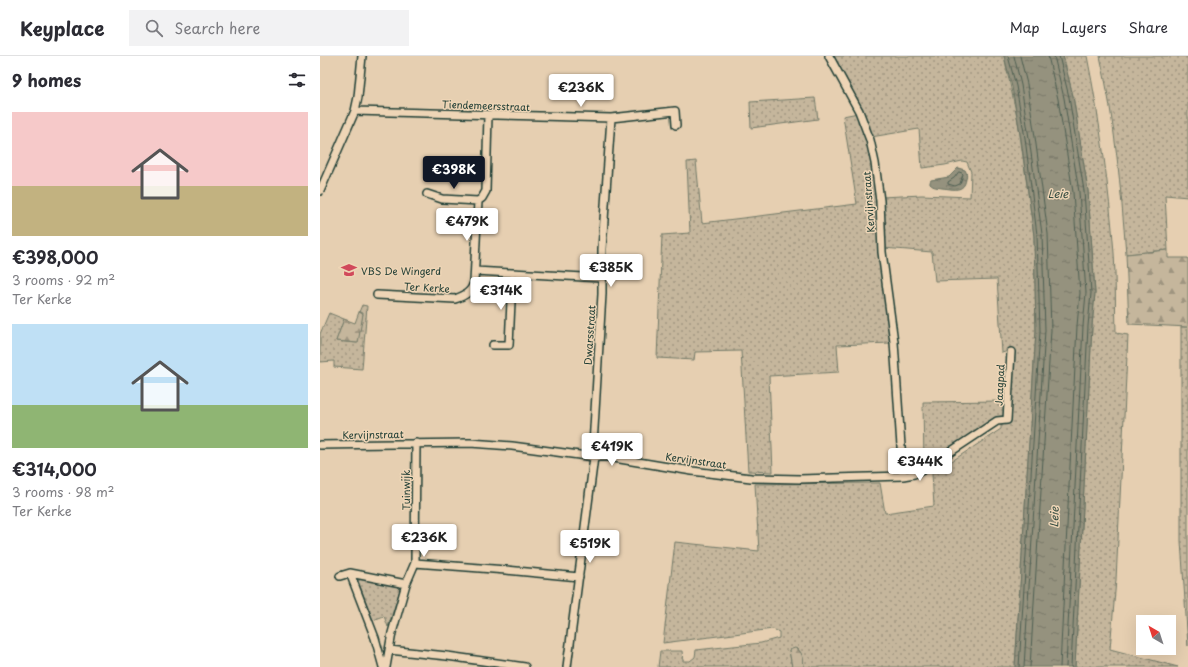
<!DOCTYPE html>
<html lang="en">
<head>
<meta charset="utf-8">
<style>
	body { margin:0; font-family:"Playpen Sans",sans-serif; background:#f2f2f3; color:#2b2b33; height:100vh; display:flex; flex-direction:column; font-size:15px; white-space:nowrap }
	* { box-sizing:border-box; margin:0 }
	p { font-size:13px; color:#7c7c81 }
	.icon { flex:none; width:22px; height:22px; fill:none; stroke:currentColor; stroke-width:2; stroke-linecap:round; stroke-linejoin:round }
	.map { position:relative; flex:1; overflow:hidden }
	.side { display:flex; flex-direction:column; background:#fff; width:320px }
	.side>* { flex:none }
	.needle { width:26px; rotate:321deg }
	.tools { position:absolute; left:816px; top:559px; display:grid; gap:8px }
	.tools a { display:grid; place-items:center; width:40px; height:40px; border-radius:0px; background:#fff; box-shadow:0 4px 16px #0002; font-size:20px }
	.price { position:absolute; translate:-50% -34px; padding:0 9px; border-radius:4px; background:#fff; color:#222; font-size:13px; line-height:26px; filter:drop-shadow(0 1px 2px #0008) }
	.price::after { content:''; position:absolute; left:50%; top:24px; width:12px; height:9px; margin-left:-6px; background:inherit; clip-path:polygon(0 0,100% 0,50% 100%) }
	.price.selected { background:#111827; color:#fff }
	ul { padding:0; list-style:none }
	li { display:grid; align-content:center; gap:8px; height:212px; padding:0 12px }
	li span { display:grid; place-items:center; height:124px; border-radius:0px; color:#555 }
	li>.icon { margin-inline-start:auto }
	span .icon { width:72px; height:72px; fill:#fffc; stroke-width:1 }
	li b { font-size:17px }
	h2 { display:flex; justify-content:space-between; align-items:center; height:48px; padding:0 12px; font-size:17px }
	header { display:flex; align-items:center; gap:24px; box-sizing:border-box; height:56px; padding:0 20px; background:#fff; border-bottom:1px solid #e1e1e2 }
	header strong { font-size:19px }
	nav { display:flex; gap:22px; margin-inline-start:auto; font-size:14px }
	.search { width:280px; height:36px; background:#f2f2f3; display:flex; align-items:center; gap:10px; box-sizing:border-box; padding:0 14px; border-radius:0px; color:#7c7c81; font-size:15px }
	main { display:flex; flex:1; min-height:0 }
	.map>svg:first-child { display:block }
	.grass { fill:url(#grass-dots); stroke:#727a68 }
	.forest { fill:url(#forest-firs); stroke:#727a68 }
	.water { fill:url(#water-ripples); stroke:#667060 }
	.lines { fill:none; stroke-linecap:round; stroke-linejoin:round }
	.shore { stroke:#4e5f52; stroke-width:1 }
	.minor-casing { stroke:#1f3d34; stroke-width:10 }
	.minor { stroke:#eed5b6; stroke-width:7 }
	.labels { text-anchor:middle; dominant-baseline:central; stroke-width:3; stroke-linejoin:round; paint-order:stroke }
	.street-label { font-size:10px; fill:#1f3d34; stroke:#eed5b6 }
	.poi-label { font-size:10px; fill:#1f3d34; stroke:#eed5b6; text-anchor:start }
	.water-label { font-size:11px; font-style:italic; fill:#314a3f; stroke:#eed5b6 }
</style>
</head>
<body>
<header>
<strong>Keyplace</strong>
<div class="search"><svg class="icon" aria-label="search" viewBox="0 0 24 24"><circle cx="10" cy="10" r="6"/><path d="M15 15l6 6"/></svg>Search here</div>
<nav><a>Map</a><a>Layers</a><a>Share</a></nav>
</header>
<main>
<section class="side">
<h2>9 homes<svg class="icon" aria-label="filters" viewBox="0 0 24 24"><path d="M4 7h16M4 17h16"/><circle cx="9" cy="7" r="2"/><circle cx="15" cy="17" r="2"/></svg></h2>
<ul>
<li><span style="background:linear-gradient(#f6c9c9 60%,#c2b280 0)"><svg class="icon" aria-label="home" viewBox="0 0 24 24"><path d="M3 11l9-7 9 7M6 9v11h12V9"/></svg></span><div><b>€398,000</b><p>3 rooms · 92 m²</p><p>Ter Kerke</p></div></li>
<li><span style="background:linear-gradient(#bfe0f5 65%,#8fb573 0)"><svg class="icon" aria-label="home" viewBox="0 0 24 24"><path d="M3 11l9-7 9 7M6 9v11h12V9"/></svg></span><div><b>€314,000</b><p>3 rooms · 98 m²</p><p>Ter Kerke</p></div></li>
</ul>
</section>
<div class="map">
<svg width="868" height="611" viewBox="0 0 868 611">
	<defs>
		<pattern id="grass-dots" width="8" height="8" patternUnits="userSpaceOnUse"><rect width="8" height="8" fill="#c5b69c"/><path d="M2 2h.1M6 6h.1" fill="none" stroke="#9f9580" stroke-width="1.8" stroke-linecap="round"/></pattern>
		<pattern id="forest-firs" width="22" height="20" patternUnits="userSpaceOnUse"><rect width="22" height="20" fill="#c5b69c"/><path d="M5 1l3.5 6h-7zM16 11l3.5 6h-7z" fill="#9f9580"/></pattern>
		<pattern id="water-ripples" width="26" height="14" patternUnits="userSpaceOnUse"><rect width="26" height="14" fill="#95927e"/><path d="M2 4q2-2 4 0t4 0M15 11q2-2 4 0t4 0" fill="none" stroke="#797868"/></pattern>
	</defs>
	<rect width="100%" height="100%" fill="#e6cfb1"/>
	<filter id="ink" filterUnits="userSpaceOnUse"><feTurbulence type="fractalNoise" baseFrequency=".025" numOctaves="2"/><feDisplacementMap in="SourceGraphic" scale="8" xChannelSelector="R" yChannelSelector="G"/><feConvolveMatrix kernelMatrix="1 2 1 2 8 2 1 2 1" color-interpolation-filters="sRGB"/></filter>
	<g filter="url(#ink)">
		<path class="grass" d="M511,0H684L698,65L714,180L716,275L695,611H484L483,601L478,593L469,594L472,611H338L340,595H362L363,605H370L375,601L376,594L441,587L459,582V576L453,573L343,587L355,486L439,495L435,428L560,427L565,457L614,450L612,418L681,373V360L604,410L603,346L682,345L683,320H687L688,295L682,297L677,223L615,225L612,196L563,192L561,141L602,139L650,141L651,116L647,106L642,105L625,109L602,112L599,73L551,81Z
			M743,0H767C780,65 789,131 794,197C796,224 795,250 796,277L808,279L796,524L790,593L858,611H755L772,270L775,237L768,135L753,40Z
			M780,0H868V141L845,139L848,194L806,198C801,132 795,66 780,0Z
			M495,42L498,63L431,72L430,46Z
			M538,57L548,85L558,139L571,287L517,289L519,316L449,320L453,416L428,415L421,295L375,296L374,304L337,302L342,179L370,177L367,106L376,105L382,167L537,148L523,60Z
			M42,249L47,250L42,313L14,311V305L0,306V278L9,257L24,263L16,285L37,287L43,257L39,256Z
			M861,271H868V590L861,485Z
			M41,523L79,531L80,534L68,571L64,560L53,564L38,525Z"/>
		<path class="forest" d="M848,194V202H868V271L809,268L806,198Z
			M39,256L43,258L38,287L16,285L24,263L35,267Z
			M475,592C483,595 483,603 484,611H472L469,594Z"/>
		<path class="water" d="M684,0H743L753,40L768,135L775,237L772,270L755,611H695L716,275L714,180L701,83L692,31Z
			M638,112L645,114C647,117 647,120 646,123C644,137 633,133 622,132C617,131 614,132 610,128V126L611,124L629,121Z"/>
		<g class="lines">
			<path class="shore" d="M688,0L696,30L705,82L717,179L720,275L699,611
				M694,0L701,29L709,82L722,178L725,274L704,611
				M700,0L707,28L715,81L728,178L731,274L710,611
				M728,0L738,43L753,136L760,237L757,270L740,611
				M734,0L744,42L759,136L766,237L763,270L746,611
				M739,0L749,41L764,135L771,237L768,270L751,611
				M639,116L642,117L643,118L640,128L635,130L628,128V126L634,122Z"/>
			<defs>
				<path id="minor" d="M509,0L539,55L550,84L555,107L560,145L562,196L574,286L583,420
					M35,55L291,62L355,55L356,69
					M0,135L35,55L38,41L42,0
					M107,138L122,143L158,145
					M155,215L282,222
					M153,233L192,237
					M57,239L135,243C144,240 152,236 154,226L158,145L162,142L166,135L168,59
					M173,289H189L192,224
					M0,389L150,387L192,390L274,401H288L372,415L431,422L480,423L583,420L594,418L603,414L677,365L687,364L691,296
					M95,507L186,514L259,521
					M30,517L55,582L63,611
					M20,520L30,517L86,528
					M69,594L127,600L205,611
					M66,611L72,577L86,528L95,507L96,387
					M247,611L274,401L273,389L282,238V193L291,62"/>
			</defs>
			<use href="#minor" class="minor-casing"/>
			<use href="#minor" class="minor"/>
		</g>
	</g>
	<defs>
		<symbol id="school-bare" viewBox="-9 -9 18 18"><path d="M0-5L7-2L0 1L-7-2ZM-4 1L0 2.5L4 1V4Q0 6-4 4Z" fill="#d1495b" stroke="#eed5b6" stroke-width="2.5" paint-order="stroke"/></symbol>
	</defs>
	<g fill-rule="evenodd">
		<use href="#school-bare" x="18" y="203" width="22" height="22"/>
	</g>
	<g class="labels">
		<g class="street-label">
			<text transform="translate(166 49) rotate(2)">Tiendemeersstraat</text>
			<text transform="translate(548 146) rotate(-94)">Kervijnstraat</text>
			<text transform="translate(107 231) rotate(3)">Ter Kerke</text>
			<text transform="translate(269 279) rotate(-86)">Dwarsstraat</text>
			<text transform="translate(679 329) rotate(-87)">Jaagpad</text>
			<text transform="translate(53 378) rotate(-1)">Kervijnstraat</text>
			<text transform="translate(376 404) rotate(8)">Kervijnstraat</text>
			<text transform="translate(85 434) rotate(-90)">Tuinwijk</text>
		</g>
		<g class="poi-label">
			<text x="41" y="214">VBS De Wingerd</text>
		</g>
		<g class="water-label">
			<text x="738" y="137">Leie</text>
			<text transform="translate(734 461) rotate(-89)">Leie</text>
		</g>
	</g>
</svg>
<div class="tools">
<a><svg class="needle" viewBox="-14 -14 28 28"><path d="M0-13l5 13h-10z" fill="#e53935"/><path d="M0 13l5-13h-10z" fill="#7c7c81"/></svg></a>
</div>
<b class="price" style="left:261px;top:52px">€236K</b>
<b class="price selected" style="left:134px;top:134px">€398K</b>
<b class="price" style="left:147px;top:186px">€479K</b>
<b class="price" style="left:291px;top:232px">€385K</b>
<b class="price" style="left:181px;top:255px">€314K</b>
<b class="price" style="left:292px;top:411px">€419K</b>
<b class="price" style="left:600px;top:426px">€344K</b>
<b class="price" style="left:104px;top:502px">€236K</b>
<b class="price" style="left:270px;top:508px">€519K</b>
</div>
</main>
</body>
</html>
